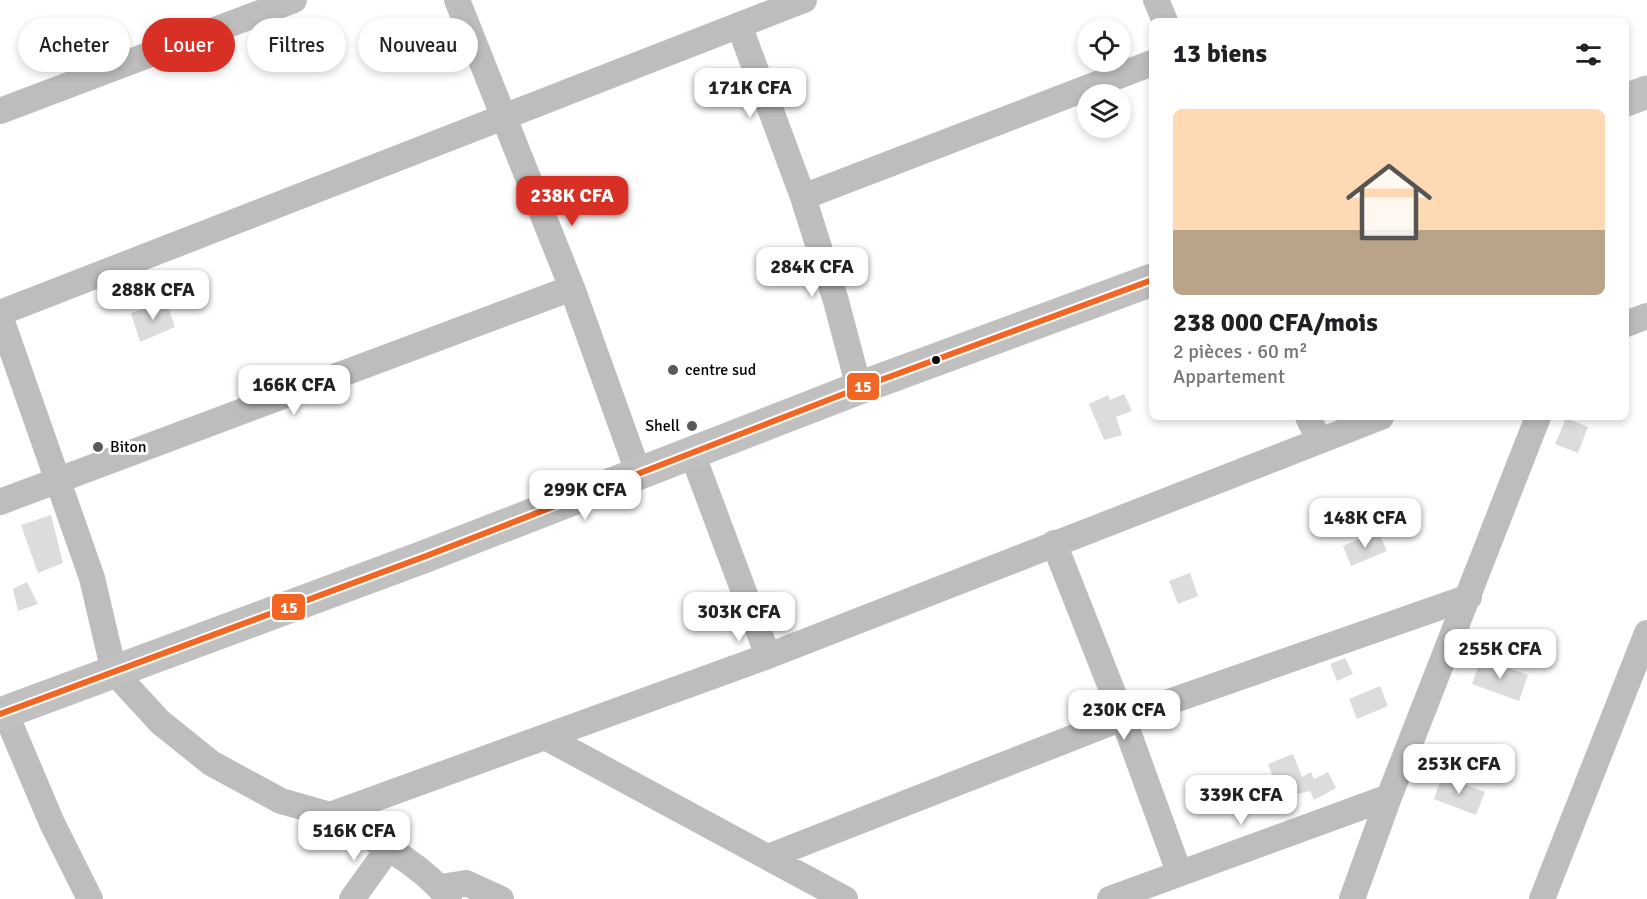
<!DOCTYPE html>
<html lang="fr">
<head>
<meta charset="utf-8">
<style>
	body { margin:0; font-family:Signika,sans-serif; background:#f6f6f6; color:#202124; height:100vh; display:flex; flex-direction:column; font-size:22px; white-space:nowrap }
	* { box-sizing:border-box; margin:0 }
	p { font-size:20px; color:#757577 }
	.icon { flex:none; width:33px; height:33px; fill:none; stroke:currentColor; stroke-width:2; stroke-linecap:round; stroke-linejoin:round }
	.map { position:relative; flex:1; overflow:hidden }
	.sheet { position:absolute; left:1149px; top:18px; width:480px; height:402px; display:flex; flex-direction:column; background:#fff; border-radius:9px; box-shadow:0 3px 9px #0003 }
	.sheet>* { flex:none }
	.banner { position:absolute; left:18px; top:18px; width:570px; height:54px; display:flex; gap:12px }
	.controls { position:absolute; left:1077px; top:18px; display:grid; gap:12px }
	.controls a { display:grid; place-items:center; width:54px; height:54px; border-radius:50%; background:#fff; box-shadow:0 3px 9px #0003; font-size:30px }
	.price { position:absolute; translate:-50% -51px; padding:0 14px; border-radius:12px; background:#fff; color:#222; font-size:20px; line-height:39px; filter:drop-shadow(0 2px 3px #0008) }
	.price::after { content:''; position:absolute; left:50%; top:36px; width:18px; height:14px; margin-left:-9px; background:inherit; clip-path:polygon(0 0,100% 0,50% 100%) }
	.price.selected { background:#d93025; color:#fff }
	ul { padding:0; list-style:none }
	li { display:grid; align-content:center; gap:12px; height:318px; padding:0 24px }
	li+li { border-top:2px solid #e0e0e0 }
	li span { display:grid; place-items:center; height:186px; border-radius:9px; color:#555 }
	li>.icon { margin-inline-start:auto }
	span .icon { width:108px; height:108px; fill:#fffc; stroke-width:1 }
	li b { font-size:26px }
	h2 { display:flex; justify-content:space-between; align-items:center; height:72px; padding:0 24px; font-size:26px }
	.chip { padding:0 21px; border-radius:27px; background:#fff; box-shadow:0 3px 9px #0003; font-size:21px; line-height:54px }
	.chip.selected { background:#d93025; color:#fff }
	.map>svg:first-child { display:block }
	.building { fill:#dcdcdc }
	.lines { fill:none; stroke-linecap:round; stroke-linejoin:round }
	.minor { stroke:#bdbdbd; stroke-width:26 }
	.secondary { stroke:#c0c0c0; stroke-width:33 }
	.bus-1-casing { stroke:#fff; stroke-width:10 }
	.bus-1 { stroke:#f26522; stroke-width:6 }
	.bus-dot { fill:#000; stroke:#fff; stroke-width:2 }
	.poi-dot { fill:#595959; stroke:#fff; stroke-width:2 }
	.labels { text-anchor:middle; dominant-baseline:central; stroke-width:6; stroke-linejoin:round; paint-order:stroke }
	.poi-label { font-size:16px; fill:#000; stroke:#fff; text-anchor:start }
	.line-badge { stroke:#fff; stroke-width:2 }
	.badge-label { font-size:16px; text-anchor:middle; font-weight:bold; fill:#fff }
</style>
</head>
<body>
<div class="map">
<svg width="1647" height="899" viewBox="0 0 1647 899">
	<rect width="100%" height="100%" fill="#fff"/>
	<path class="building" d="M166,302L175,327L140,342L131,313Z
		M1124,394L1132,411L1116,417L1122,435L1104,440L1089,404L1108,395L1110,400Z
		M1566,418L1588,427L1578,453L1555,444Z
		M51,515L63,563L38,573L21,525Z
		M1378,531L1387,551L1351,566L1343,546Z
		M1190,573L1198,596L1178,604L1169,581Z
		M27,582L38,604L18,611L13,589Z
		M1345,658L1353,674L1337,681L1330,664Z
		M1481,658L1528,675L1519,701L1472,684Z
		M1380,686L1388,706L1357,719L1349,699Z
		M1293,754L1302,777L1311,772L1314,779L1328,772L1336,788L1314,800L1310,791L1270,801L1267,794L1275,790L1273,783L1275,782L1268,764Z
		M1442,776L1485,792L1476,815L1434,799Z"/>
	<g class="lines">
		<path class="minor" d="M457,0L572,288L638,472
			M1156,0L1165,21
			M739,25L803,197L836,301L859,388
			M0,111L294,0
			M803,197L1152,63
			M0,313L804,0
			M0,316L92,578L114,672L160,722L211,763L281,801L330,815L768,656L1381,417
			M1626,324L1647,316
			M1308,417L1319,440
			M692,453L768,656
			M0,502L572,288
			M1054,543L1123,718L1179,872
			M5,712L52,823L90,899
			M547,738L845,899
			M330,815C372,839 419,861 449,899
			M768,857L1123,718L1469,597
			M440,887L466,883L501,899
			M352,899L388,849
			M1110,899L1389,797
			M1352,899L1389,797L1538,417
			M1542,899L1647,633"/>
		<path class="secondary" d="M1626,100L1647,92
			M0,714L426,556L859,388L1152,280"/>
		<defs>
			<path id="bus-1" d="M0,714L426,556L859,388L1152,280"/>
		</defs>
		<use href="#bus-1" class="bus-1-casing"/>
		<use href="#bus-1" class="bus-1"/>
	</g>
	<circle class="bus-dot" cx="936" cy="360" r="5"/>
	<g class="poi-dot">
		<circle cx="673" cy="370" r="6"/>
		<circle cx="692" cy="426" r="6"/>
		<circle cx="98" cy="447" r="6"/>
	</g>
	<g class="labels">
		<g class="poi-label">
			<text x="685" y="370">centre sud</text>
			<text x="680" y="426" text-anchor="end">Shell</text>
			<text x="110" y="447">Biton</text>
		</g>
	</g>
	<g class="line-badge">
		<rect x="846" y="372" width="34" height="29" rx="6" fill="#f26522"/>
		<rect x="271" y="593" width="35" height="28" rx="6" fill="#f26522"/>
	</g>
	<g class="badge-label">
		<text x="863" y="392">15</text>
		<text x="289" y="613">15</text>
	</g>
</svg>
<div class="controls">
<a><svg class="icon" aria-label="locate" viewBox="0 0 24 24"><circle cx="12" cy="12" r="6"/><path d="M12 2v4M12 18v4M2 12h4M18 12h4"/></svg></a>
<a><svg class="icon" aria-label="layers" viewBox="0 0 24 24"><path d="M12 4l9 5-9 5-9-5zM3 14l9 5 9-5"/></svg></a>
</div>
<b class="price" style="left:750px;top:119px">171K CFA</b>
<b class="price selected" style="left:572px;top:227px">238K CFA</b>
<b class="price" style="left:812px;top:298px">284K CFA</b>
<b class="price" style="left:153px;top:321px">288K CFA</b>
<b class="price" style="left:294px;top:416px">166K CFA</b>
<b class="price" style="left:585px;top:521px">299K CFA</b>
<b class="price" style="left:1365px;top:549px">148K CFA</b>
<b class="price" style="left:739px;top:643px">303K CFA</b>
<b class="price" style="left:1500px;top:680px">255K CFA</b>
<b class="price" style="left:1124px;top:741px">230K CFA</b>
<b class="price" style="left:1459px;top:795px">253K CFA</b>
<b class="price" style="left:1241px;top:826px">339K CFA</b>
<b class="price" style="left:354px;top:862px">516K CFA</b>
<div class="banner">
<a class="chip">Acheter</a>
<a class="chip selected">Louer</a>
<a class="chip">Filtres</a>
<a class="chip">Nouveau</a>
</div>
<section class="sheet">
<h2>13 biens<svg class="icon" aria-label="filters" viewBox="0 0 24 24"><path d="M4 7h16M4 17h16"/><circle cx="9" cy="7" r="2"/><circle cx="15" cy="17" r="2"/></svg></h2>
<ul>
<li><span style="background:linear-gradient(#ffd9b3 65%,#b9a48a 0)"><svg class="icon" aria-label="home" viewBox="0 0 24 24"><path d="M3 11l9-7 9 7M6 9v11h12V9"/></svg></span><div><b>238 000 CFA/mois</b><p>2 pièces · 60 m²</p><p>Appartement</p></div></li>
</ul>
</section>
</div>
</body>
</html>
